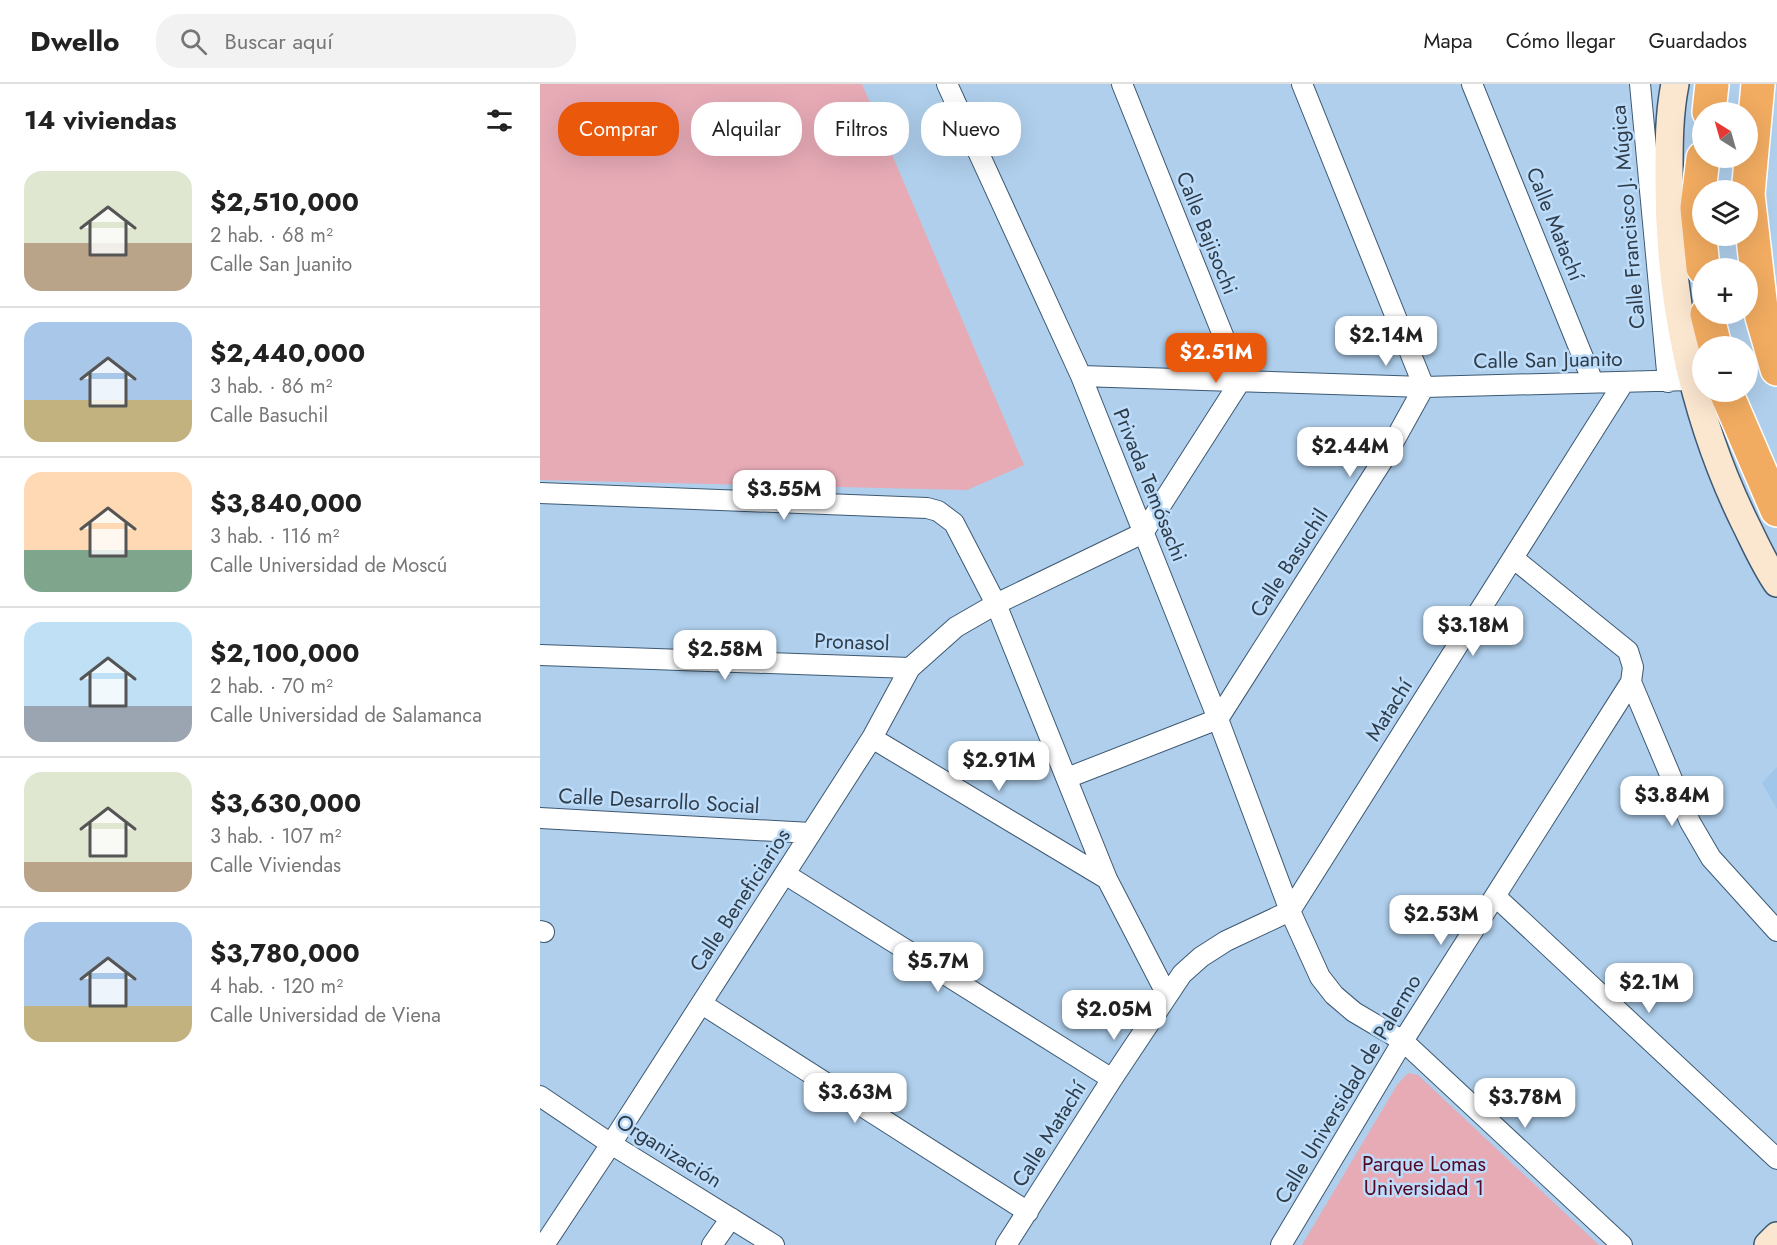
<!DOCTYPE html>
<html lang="es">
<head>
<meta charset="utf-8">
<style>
	body { margin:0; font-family:Jost,sans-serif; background:#f2f2f2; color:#222; height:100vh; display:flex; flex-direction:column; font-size:22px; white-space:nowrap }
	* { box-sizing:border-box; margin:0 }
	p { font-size:20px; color:#767676 }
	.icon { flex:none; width:33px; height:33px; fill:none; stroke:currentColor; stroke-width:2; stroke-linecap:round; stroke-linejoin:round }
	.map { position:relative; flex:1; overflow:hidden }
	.sheet { display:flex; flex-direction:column; background:#fff; width:540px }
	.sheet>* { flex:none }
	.guide { position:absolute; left:18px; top:18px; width:570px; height:54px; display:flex; gap:12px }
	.needle { width:39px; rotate:323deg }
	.controls { position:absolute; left:1152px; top:18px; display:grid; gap:12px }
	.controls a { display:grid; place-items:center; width:66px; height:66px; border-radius:50%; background:#fff; box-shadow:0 6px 24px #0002; font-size:30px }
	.price { position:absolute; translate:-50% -51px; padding:0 14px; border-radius:12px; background:#fff; color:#222; font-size:20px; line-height:39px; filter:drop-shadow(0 2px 3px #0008) }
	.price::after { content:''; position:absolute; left:50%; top:36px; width:18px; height:14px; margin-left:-9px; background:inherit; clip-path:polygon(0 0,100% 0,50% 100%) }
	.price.active { background:#ea580c; color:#fff }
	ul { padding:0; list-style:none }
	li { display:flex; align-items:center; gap:18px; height:150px; padding:0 24px }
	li+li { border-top:2px solid #e0e0e0 }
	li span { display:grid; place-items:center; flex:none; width:168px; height:120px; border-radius:18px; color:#555 }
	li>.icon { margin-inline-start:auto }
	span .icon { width:72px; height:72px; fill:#fffc; stroke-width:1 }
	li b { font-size:26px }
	h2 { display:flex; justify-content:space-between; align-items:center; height:72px; padding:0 24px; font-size:26px }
	.tag { padding:0 21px; border-radius:24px; background:#fff; box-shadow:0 6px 24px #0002; font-size:21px; line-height:54px }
	.tag.active { background:#ea580c; color:#fff }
	header { display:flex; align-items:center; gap:36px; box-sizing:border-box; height:84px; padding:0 30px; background:#fff; border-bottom:2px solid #e0e0e0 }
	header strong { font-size:28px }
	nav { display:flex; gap:33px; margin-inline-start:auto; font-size:21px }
	.search { width:420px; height:54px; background:#f2f2f2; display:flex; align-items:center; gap:15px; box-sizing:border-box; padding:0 21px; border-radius:24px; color:#767676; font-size:22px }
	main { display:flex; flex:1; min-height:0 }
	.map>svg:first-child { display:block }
	.built { fill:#a0c6e9 }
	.green { fill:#e7abb6 }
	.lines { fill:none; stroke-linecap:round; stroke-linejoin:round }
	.street-casing { stroke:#3d5973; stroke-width:22 }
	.secondary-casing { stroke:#3d5973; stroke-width:30 }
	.highway-casing { stroke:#fff; stroke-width:36 }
	.street { stroke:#fff; stroke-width:20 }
	.secondary { stroke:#fbe6d0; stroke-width:27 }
	.highway { stroke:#f2ac61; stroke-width:33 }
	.labels { text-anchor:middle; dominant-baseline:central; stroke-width:5; stroke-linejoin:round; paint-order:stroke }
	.street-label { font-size:21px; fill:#303d49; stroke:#bcdcfa }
	.park-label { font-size:21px; fill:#550724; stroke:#bcdcfa }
</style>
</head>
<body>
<header>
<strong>Dwello</strong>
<div class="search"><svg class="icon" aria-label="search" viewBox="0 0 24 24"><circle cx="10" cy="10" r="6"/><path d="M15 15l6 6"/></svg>Buscar aquí</div>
<nav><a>Mapa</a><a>Cómo llegar</a><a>Guardados</a></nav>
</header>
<main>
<section class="sheet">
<h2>14 viviendas<svg class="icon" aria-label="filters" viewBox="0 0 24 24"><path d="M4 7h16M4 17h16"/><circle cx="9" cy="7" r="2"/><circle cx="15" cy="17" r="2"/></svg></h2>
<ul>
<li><span style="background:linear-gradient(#dfe7d0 60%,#b9a48a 0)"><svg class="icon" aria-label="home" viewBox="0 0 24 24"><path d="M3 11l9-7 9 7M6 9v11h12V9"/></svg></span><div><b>$2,510,000</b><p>2 hab. · 68 m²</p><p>Calle San Juanito</p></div></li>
<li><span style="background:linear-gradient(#a9c7e8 65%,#c2b280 0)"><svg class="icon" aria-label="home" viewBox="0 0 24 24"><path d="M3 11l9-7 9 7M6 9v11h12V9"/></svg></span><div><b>$2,440,000</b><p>3 hab. · 86 m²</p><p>Calle Basuchil</p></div></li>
<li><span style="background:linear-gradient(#ffd9b3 65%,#7fa58c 0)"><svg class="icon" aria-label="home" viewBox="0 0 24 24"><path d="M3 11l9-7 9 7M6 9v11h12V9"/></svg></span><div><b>$3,840,000</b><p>3 hab. · 116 m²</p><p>Calle Universidad de Moscú</p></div></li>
<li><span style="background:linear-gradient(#bfe0f5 70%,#9aa5b1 0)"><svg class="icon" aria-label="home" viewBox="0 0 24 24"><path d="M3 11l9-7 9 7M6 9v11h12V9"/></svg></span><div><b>$2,100,000</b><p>2 hab. · 70 m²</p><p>Calle Universidad de Salamanca</p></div></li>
<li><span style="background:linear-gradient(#dfe7d0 75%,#b9a48a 0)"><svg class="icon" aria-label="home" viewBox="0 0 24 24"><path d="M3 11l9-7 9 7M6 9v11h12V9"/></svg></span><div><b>$3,630,000</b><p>3 hab. · 107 m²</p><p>Calle Viviendas</p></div></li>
<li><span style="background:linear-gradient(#a9c7e8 70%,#c2b280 0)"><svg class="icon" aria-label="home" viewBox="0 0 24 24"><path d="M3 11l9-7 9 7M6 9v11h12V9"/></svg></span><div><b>$3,780,000</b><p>4 hab. · 120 m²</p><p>Calle Universidad de Viena</p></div></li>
</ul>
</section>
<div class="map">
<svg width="1237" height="1161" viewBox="0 0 1237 1161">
	<rect width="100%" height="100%" fill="#afcfec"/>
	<path class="built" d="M1237,683V725L1222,699Z"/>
	<path class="green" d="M0,0H322L484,381L427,406L0,396Z
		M868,989L878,991L1059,1161H762L857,1001Z"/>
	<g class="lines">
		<defs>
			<path id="street" d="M407,0L541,292L678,635L750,827L780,893L794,911L814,928L863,957L1082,1161
				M932,0L1053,298
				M1100,0L1128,298
				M541,292L884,303L1152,296
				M0,409L387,424L398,427L414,439L456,520L567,795L627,911
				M0,571L370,584
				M1091,598L1150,738L1171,774L1237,847
				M332,654L567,795
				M527,694L678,635L848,368L884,303L762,0
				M0,734L271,749
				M245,790L572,995
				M955,812L1237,1075
				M750,827L1084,298
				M0,847L4,848
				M162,920L488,1128
				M0,1012L71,1060L234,1161
				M4,1161L71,1060L271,749L332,654L370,584L416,543L456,520L603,449L701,296L582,0
				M172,1161L191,1134
				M466,1161L572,995L642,890L661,873L686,857L750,827
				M741,1161L863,957L1091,598L1093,583L1088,567L973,474"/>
			<path id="secondary" d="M1135,0C1129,30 1129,60 1129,91C1128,210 1152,331 1205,439C1215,459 1224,480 1237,499
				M1228,1161L1237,1152"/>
			<path id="highway" d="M1218,0L1208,110L1222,233L1237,285
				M1169,28L1172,0
				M1163,184L1157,124L1163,74
				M1167,230L1175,262
				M1186,308L1237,426"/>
		</defs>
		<use href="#street" class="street-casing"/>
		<use href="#secondary" class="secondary-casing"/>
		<use href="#highway" class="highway-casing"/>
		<use href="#street" class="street"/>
		<use href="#secondary" class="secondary"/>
		<use href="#highway" class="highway"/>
	</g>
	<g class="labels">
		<g class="street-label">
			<text transform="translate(1088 133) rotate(-95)">Calle Francisco J. Múgica</text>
			<text transform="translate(1015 140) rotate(68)">Calle Matachí</text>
			<text transform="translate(667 149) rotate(68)">Calle Bajisochi</text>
			<text transform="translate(1008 276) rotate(-1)">Calle San Juanito</text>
			<text transform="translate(610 401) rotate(68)">Privada Temósachi</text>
			<text transform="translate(749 479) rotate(-57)">Calle Basuchil</text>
			<text transform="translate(312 558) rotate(2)">Pronasol</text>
			<text transform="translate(849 626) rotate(-58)">Matachí</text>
			<text transform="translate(119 717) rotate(3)">Calle Desarrollo Social</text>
			<text transform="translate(200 816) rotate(-57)">Calle Beneficiarios</text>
			<text transform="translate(808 1005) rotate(-59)">Calle Universidad de Palermo</text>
			<text transform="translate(509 1050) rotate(-58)">Calle Matachí</text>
			<text transform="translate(129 1067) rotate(32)">Organización</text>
		</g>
		<g class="park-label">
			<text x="884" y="1080">Parque Lomas<tspan x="884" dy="24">Universidad 1</tspan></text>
		</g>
	</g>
</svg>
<div class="controls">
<a><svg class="needle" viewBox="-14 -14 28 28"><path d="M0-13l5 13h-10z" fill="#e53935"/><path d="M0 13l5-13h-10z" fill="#767676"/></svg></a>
<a><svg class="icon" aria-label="layers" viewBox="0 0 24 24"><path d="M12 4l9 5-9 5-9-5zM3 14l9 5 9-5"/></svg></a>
<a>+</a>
<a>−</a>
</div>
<b class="price" style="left:846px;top:283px">$2.14M</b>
<b class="price active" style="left:676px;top:300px">$2.51M</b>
<b class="price" style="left:810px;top:394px">$2.44M</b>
<b class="price" style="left:244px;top:437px">$3.55M</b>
<b class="price" style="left:933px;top:573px">$3.18M</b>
<b class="price" style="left:185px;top:597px">$2.58M</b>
<b class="price" style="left:459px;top:708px">$2.91M</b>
<b class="price" style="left:1132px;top:743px">$3.84M</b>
<b class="price" style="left:901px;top:862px">$2.53M</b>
<b class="price" style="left:398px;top:909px">$5.7M</b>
<b class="price" style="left:1109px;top:930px">$2.1M</b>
<b class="price" style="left:574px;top:957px">$2.05M</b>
<b class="price" style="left:315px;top:1040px">$3.63M</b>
<b class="price" style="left:985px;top:1045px">$3.78M</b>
<div class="guide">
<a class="tag active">Comprar</a>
<a class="tag">Alquilar</a>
<a class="tag">Filtros</a>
<a class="tag">Nuevo</a>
</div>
</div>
</main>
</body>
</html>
